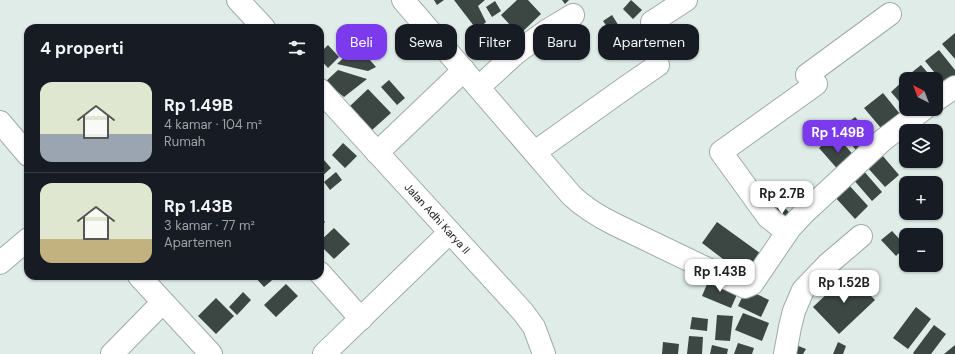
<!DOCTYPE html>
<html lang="id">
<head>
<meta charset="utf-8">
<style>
	body { margin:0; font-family:"DM Sans",sans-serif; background:#20242c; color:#f1f3f6; height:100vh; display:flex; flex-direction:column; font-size:15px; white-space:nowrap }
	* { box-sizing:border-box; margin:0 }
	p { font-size:13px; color:#9ea1a6 }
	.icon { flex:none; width:22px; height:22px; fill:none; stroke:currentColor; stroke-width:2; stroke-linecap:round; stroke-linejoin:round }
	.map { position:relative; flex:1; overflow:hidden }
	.drawer { position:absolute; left:24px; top:24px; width:300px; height:256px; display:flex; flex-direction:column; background:#171b24; border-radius:12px; box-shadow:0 1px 3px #0004 }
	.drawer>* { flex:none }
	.top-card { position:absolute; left:336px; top:24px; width:380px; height:36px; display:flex; gap:8px }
	.needle { width:26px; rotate:318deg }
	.tools { position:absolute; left:899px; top:72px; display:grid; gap:8px }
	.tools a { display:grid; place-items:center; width:44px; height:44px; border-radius:8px; background:#171b24; box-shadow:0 1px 3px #0004; font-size:20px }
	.price { position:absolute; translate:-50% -34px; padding:0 9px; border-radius:8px; background:#fff; color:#222; font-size:13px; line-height:26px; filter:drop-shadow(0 1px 2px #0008) }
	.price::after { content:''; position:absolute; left:50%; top:24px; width:12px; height:9px; margin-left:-6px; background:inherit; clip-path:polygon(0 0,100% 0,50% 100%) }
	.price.active { background:#7c3aed; color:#fff }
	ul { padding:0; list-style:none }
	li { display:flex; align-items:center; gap:12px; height:100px; padding:0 16px }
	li+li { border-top:1px solid #363941 }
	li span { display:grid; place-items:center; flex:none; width:112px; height:80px; border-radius:12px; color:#555 }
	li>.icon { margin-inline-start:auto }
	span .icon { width:48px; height:48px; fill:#fffc; stroke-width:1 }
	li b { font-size:17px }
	h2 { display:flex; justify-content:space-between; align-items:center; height:48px; padding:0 16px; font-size:17px }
	.chip { padding:0 14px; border-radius:12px; background:#171b24; box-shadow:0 1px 3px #0004; font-size:14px; line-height:36px }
	.chip.active { background:#7c3aed; color:#fff }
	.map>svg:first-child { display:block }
	.building { fill:#3c4642 }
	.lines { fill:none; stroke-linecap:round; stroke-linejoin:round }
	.minor-casing { stroke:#a0aba7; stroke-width:24 }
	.minor { stroke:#fff; stroke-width:22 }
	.labels { text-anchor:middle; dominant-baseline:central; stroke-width:4; stroke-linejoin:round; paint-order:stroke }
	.street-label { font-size:11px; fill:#131715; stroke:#ecf9f4 }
</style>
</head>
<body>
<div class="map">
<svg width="955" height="354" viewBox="0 0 955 354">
	<rect width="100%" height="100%" fill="#dfece7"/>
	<path class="building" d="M434,0H444L437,5Z
		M454,0H485L478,6L486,22L477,30Z
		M517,0H528L541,14L519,35L501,15Z
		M562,0H569L565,4Z
		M631,0L642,10L633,19L623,9Z
		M495,1L501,11L492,17L486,7Z
		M612,15L622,31L614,37L603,21Z
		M955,33V59L942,44Z
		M328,45L339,57L328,68L320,59V53Z
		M357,45L376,67L368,71L337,64Z
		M939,50L955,70V84L948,89L925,61Z
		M921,65L933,79H916L911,73Z
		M338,70L367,79L344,97L325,82Z
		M906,78V109L910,114L891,92Z
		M389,80L405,98L397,105L381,87Z
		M368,89L391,113L372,130L350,106Z
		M883,93L904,119L886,134L864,108Z
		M855,117L878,144L862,157L839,130Z
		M835,134L857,159L841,173L819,148Z
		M343,143L357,156L345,168L332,155Z
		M882,155L899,175L885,187L867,167Z
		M324,160L331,168L321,177L320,163Z
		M862,169L882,192L872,201L852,178Z
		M336,172L342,180L330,190L324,182Z
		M848,184L868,206L855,219L835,197Z
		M781,204L793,216L784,226L771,214Z
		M320,216L325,222L320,227Z
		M717,222L764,256L748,278L702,243Z
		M334,228L350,244L334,259L320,245V241Z
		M892,231L906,246L896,256L881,240Z
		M849,273L875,300L839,334L813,307Z
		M254,276H277L264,287Z
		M710,277L739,290L731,308L702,296Z
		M286,284L298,296L276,317L264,305Z
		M746,289L769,300L761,317L738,306Z
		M243,292L251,300L237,315L229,307Z
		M216,298L234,316L216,334L198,316Z
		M916,307L931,319L908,349L893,338Z
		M743,313L769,323L762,341L735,330Z
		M717,315L733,316L730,341L715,340Z
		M692,317L708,319L707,331L690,329Z
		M934,325L946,334L931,354H914L913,353Z
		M689,336L703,337L702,354H687Z
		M663,342L679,344L678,354H662Z
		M838,342L846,346L843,354H833Z
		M738,343L754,348L752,354H734Z
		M712,345L728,349L727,354H710Z
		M796,345L806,349L803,354H792Z
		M955,345V354H944Z"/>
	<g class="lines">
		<defs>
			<g id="minor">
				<path d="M238,0L264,28"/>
				<path d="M403,0L572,196C585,208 598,216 614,224L745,287L752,284L790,228L803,214L883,140L924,109"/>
				<path d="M652,22L686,0"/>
				<path d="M479,87L516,53L548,30L573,15"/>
				<path id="s1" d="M320,90L523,312L534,327L544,354"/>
				<path d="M936,100L955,87"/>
				<path d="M0,122L28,155"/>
				<path d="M535,152L622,90L658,65"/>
				<path d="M377,153L464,70"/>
				<path d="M787,232L768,217L721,152L816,84L807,75L890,14"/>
				<path d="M0,263L28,239"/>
				<path d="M320,273L361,319"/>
				<path d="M139,276L211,354"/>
				<path d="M112,354L163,302"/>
				<path d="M324,354L450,232"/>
				<path d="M785,354L790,327L794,311L803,290L827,265L861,236"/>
			</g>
		</defs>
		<use href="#minor" class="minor-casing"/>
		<use href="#minor" class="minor"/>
	</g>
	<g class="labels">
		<g class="street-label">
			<text stroke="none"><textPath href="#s1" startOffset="174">Jalan Adhi Karya II</textPath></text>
		</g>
	</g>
</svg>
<div class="tools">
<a><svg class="needle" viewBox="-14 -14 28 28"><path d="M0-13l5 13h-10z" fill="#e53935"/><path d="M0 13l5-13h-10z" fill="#9ea1a6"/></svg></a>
<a><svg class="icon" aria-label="layers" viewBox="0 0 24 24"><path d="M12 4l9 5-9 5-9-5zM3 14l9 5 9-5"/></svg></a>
<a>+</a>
<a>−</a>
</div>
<b class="price active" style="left:838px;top:154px">Rp 1.49B</b>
<b class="price" style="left:782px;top:215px">Rp 2.7B</b>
<b class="price" style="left:720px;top:293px">Rp 1.43B</b>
<b class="price" style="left:844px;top:304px">Rp 1.52B</b>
<div class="top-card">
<a class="chip active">Beli</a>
<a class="chip">Sewa</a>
<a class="chip">Filter</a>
<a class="chip">Baru</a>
<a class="chip">Apartemen</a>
</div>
<section class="drawer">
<h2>4 properti<svg class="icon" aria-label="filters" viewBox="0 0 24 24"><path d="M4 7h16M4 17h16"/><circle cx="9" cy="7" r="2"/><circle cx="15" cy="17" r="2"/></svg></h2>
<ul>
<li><span style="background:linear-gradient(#dfe7d0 65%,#9aa5b1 0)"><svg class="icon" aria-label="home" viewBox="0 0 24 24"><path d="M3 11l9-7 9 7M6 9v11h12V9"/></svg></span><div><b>Rp 1.49B</b><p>4 kamar · 104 m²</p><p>Rumah</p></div></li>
<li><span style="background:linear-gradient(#dfe7d0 70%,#c2b280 0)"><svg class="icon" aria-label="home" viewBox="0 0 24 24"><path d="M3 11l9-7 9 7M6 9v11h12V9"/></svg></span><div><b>Rp 1.43B</b><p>3 kamar · 77 m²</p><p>Apartemen</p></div></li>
</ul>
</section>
</div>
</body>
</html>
